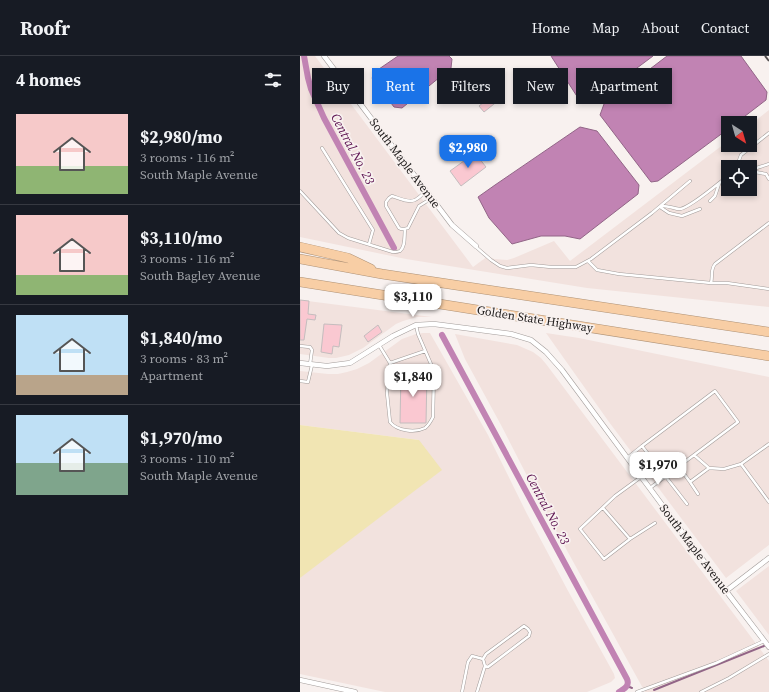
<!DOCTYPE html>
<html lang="en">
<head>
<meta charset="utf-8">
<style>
	body { margin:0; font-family:"Source Serif 4",serif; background:#20242c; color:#f1f3f6; height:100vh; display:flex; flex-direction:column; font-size:15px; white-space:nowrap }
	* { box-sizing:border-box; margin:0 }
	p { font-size:13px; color:#9ea1a6 }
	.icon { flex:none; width:22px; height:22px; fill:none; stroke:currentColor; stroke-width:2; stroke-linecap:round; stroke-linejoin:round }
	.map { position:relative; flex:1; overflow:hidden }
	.sheet { display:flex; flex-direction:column; background:#171b24; width:300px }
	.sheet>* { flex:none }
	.hud { position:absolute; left:12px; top:12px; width:380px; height:36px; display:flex; gap:8px }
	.needle { width:26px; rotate:143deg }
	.buttons { position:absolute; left:421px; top:60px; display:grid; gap:8px }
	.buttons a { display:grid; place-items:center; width:36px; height:36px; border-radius:0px; background:#171b24; box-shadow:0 2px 6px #0003; font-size:20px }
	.price { position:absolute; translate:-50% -34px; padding:0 9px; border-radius:8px; background:#fff; color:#222; font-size:13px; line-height:26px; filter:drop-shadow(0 1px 2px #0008) }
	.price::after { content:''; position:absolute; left:50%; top:24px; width:12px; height:9px; margin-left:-6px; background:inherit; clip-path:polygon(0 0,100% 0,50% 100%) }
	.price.on { background:#1a73e8; color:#fff }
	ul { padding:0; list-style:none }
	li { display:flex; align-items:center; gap:12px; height:100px; padding:0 16px }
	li+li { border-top:1px solid #363941 }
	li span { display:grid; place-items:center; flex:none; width:112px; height:80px; border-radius:0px; color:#555 }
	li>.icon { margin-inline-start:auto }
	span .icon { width:48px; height:48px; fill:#fffc; stroke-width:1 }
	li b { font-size:17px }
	h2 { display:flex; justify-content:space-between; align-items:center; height:48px; padding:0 16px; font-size:17px }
	.tag { padding:0 14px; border-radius:0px; background:#171b24; box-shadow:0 2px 6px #0003; font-size:14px; line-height:36px }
	.tag.on { background:#1a73e8; color:#fff }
	header { display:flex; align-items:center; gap:24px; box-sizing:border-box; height:56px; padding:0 20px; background:#171b24; border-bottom:1px solid #363941 }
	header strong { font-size:19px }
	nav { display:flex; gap:22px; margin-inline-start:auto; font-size:14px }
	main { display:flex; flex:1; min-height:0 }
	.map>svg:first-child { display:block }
	.built { fill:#f2e2de; fill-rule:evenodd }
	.green { fill:#f1e5b3 }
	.water { fill:#c183b3; stroke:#926587 }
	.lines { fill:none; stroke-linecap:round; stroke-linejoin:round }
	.stream { stroke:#926587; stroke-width:2 }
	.canal { stroke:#c183b3; stroke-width:6 }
	.building { fill:#fac8d1; stroke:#c4bdbe }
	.lane-casing { stroke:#a29c9a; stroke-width:3.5 }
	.street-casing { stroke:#a29c9a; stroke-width:5.5 }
	.highway-casing { stroke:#ad9176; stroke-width:10 }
	.lane { stroke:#fff; stroke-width:2.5 }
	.street { stroke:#fff; stroke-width:4.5 }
	.highway { stroke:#f8cea5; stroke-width:9 }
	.rail { stroke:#514d4d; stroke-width:2; stroke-dasharray:7 7; stroke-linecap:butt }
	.labels { text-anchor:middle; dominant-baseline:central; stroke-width:3.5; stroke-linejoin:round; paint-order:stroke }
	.street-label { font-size:12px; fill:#232020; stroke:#f8f1ef }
	.water-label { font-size:13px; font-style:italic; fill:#5c1250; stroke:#f8f1ef }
</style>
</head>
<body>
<header>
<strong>Roofr</strong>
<nav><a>Home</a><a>Map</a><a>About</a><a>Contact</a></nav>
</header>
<main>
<section class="sheet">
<h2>4 homes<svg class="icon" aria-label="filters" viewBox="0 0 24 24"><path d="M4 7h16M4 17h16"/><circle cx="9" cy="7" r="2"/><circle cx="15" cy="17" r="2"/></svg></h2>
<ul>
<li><span style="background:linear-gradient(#f6c9c9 65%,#8fb573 0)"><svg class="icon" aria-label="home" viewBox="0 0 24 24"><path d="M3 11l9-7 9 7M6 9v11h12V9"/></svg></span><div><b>$2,980/mo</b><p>3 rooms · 116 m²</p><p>South Maple Avenue</p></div></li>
<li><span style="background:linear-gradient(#f6c9c9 75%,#8fb573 0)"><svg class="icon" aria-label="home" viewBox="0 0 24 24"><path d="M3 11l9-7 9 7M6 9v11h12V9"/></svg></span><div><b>$3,110/mo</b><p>3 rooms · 116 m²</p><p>South Bagley Avenue</p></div></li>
<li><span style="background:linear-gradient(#bfe0f5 75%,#b9a48a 0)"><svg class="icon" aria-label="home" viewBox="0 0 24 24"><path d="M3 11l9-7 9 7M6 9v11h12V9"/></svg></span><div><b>$1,840/mo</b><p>3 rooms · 83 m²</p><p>Apartment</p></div></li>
<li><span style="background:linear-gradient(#bfe0f5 60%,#7fa58c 0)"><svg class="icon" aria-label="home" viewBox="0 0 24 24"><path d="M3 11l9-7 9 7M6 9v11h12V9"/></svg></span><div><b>$1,970/mo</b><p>3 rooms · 110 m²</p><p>South Maple Avenue</p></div></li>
</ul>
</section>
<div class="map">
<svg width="469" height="636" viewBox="0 0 469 636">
	<rect width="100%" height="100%" fill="#f8f1ef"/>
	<path class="built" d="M0,0H15L173,211L188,200L194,203L207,204L214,202L254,185L270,205L428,85V89H450V69L469,54V251L287,232L106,203L0,181ZM428,111H450V133H428Z
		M0,244L132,261H117L103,265L96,268L63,292L49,299L36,302H29L0,298Z
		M123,277H130L188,379L227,458L267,533L314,618L315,622L311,626L287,636H85L0,618V522L119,384L0,369V315L28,318H38L47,316L57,313L69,307L102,283L116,278Z
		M246,277L279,282L469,321V489L426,522L309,366Z
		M155,278L217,289L233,296L241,302L246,308L469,605V636H345L243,451L201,369L165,303Z
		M469,510V579L436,535Z"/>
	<path class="green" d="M0,369L119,384L142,414L0,522Z"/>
	<path class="water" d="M98,0H149L152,3L151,12L102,52L94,51L72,22L79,13Z
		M251,0H353L297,42L280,45Z
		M367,0H441L467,36L466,44L436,67H428V73L358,125L351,126L300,59L304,48Z
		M280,71L297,75L339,129L338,138L280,183L265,180H241L212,188L189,162L178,141L195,129Z"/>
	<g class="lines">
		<path class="stream" d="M327,630L332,632
			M354,634L464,590"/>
		<path class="canal" d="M4,0L8,22L11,33L24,62L94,192
			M142,279L327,623C330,630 324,633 319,636"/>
	</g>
	<path class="building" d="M194,38L199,44L184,56L179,50Z
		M175,97L186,111L161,130L150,115Z
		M0,244L9,245L8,258L16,259L15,264L7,263L4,284H0Z
		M24,268L42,269L39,291L33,290L32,298L21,296Z
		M78,269L82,276L68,286L64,280Z
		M101,316L127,317L126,367H100Z"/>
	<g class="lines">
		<defs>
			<path id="lane" d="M22,92L73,174L69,188
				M438,111V107L441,99L469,77
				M450,114L469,108
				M450,115L466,118L469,123
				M0,135L39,177L48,182L93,196C95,196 98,196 100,195C106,190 104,180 105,173
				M126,135C123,138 119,142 115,144C108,147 99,142 92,140L89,142L86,146V150L99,172C102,174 104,173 108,172L119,150L132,142
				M410,145L415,140L419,128
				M361,150C368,149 374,153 380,153C390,152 419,127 428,120
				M360,151L369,157L382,160L400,153
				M469,167L415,208C410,214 413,220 411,227H427L469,233
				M176,191L191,204L200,210L207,212L231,209L251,211H276L291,203L352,157L390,125
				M288,205L297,214L319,218L411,227
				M79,289L90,307L87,337L90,366C97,375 115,377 125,372C129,369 131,365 133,361L134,315L118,278L116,269
				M0,290L10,291L12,294L10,308
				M90,307L125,295
				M0,325L8,326L12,309
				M342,390L415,335L438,366L350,432
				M394,399L409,412L424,413L441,408L469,388
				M327,402L342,390L387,448
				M441,408L469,446
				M379,411L390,426L409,412
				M341,421L315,440L280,473L304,503L330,483L355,467
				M390,426L398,438
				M303,452L330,483
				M183,603L186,598L224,570L228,573L230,576L229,580L188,611L185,610
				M162,636L168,606L172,600L183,603
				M177,636L185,610L183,603
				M337,636L416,607L464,585
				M401,636L429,622L469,598"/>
			<path id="street" d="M24,0L152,169L176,190
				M0,307L27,310L50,307L93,280L116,269L134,268L211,278L231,284L246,296L262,314L426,535L469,591
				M426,535L469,502
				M0,624L55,636"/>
			<path id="highway" d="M0,191L48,202L71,213
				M0,203L82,218L469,276
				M0,226L469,300"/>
		</defs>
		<use href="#lane" class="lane-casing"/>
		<use href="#street" class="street-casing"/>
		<use href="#highway" class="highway-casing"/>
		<use href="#lane" class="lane"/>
		<use href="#street" class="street"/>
		<use href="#highway" class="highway"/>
		<path class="rail" d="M465,0L469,5"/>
	</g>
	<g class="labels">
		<g class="street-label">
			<text transform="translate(105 107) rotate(53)">South Maple Avenue</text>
			<text transform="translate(235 263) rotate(9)">Golden State Highway</text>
			<text transform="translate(395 493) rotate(53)">South Maple Avenue</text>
		</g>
		<g class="water-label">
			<text transform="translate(53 93) rotate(62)">Central No. 23</text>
			<text transform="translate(248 453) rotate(62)">Central No. 23</text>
		</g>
	</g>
</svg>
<div class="buttons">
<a><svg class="needle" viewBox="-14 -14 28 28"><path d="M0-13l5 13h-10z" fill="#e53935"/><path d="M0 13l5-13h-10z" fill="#9ea1a6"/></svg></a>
<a><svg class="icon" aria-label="locate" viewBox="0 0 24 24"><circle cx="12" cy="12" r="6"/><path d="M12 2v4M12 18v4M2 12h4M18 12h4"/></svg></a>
</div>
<b class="price on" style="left:168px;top:113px">$2,980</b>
<b class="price" style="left:113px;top:262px">$3,110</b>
<b class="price" style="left:113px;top:342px">$1,840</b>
<b class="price" style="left:358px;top:430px">$1,970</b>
<div class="hud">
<a class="tag">Buy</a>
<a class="tag on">Rent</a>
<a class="tag">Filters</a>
<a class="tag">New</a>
<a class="tag">Apartment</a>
</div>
</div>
</main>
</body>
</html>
